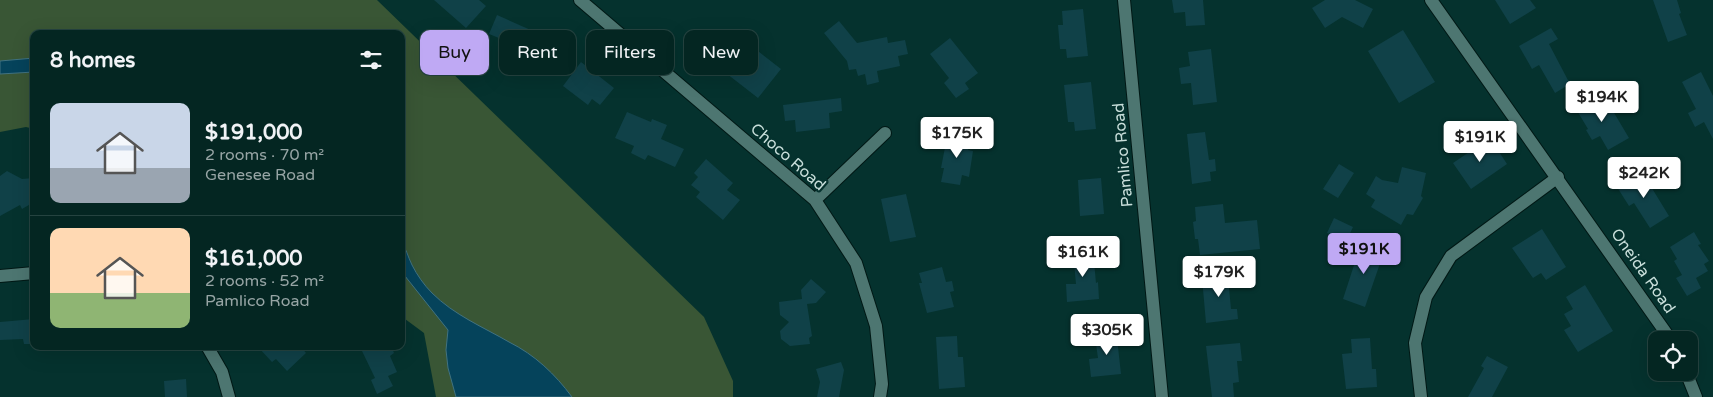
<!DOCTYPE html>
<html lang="en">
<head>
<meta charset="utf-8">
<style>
	body { margin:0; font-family:"Varela Round",sans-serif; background:#12322f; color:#f1f3f6; height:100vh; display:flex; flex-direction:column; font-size:19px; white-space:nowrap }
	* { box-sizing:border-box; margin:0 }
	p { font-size:16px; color:#97a5a5 }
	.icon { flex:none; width:28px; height:28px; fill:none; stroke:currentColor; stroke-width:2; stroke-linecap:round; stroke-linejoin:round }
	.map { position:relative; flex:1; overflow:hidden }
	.sheet { position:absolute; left:30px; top:30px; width:375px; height:320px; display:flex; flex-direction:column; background:#042622; border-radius:10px; box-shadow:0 5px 20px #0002,0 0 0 1px #254340 }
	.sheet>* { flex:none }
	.banner { position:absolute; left:420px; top:30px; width:475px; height:45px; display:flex; gap:10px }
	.fabs { position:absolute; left:1648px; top:331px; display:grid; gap:10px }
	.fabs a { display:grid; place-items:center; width:50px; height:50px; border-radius:10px; background:#042622; box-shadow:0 5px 20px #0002,0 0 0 1px #254340; font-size:25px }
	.price { position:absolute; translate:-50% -42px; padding:0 11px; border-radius:5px; background:#fff; color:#222; font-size:16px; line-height:32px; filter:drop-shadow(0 1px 2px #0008) }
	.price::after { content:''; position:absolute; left:50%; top:30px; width:15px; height:11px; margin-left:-8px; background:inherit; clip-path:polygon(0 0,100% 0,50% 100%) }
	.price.selected { background:#bfa9f4; color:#111 }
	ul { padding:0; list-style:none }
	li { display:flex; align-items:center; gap:15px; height:125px; padding:0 20px }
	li+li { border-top:1px solid #254340 }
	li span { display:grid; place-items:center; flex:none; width:140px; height:100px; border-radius:10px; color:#555 }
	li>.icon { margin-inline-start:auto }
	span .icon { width:60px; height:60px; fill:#fffc; stroke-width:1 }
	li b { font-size:21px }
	h2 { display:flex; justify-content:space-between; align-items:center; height:60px; padding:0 20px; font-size:21px }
	.chip { padding:0 18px; border-radius:10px; background:#042622; box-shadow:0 5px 20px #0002,0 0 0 1px #254340; font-size:18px; line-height:45px }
	.chip.selected { background:#bfa9f4; color:#111 }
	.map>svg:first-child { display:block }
	.green { fill:#395635 }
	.water { fill:#05435b; stroke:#407281 }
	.building { fill:#104148 }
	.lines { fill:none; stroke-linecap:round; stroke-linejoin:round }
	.minor-casing { stroke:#001815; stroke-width:14 }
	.minor { stroke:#4d7671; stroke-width:12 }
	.labels { text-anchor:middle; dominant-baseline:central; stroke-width:4.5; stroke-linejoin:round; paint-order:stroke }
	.street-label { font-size:16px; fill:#c8deda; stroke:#05322e }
</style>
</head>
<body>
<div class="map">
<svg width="1713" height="397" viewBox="0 0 1713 397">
	<rect width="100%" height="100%" fill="#05322e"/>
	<path class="green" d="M0,0H377L704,317L733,381V397H436L424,333L401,316V34H34V129L26,127L0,132Z"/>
	<path class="water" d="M34,58V72L0,74V61Z
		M401,241C406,248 408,257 412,265C417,275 424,285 432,293C454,315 483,327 509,342C535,355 555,374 572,397H456L448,368L446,350L448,330L401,271Z"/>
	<path class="building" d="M434,0H479L486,6L466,28Z
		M1172,0H1203L1205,25L1186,26L1185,12L1174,13Z
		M1325,0H1355L1373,9L1363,28L1342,17L1325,28L1312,8Z
		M1495,0H1530L1536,8L1510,24Z
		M1653,0H1677L1681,13L1679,14L1687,35L1668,42Z
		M1083,9L1088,56L1067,58L1066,49H1060L1058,25H1063L1062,11Z
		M497,15L542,35L530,61L512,53L516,45L489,34Z
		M839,21L857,43L887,37L888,43L905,40L908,54L898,56L900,66L877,71L879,82L867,85L865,74L858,76L856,69L849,70L847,61L824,33Z
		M1551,28L1558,39L1549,44L1570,84L1555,93L1539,65L1532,69L1519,46Z
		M1403,30L1435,82L1399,103L1368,51Z
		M950,38L978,73L965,83L969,89L956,98L944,83L949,78L930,54Z
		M754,48L781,69L758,98L722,70L732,57L741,65Z
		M1211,49L1217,102L1193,105L1191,83L1181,84L1179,68L1190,66L1188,52Z
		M581,62L614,88L600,105L592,99L588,105L563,86Z
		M1701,72L1713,96V139L1704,122L1695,127L1688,113L1696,109L1682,82Z
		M1091,82L1096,129L1075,131L1074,122H1068L1064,85Z
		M1597,96L1601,104L1607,101L1629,138L1608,150L1600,136L1592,140L1586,130L1588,129L1576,109Z
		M841,98L842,111L829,113L830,128L796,132L795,120L785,121L783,105Z
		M627,112L651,122L652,119L667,125L661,139L684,149L675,167L648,155L645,160L631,153L634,146L615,138Z
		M948,132L971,136L968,150L973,151L969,177L962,175L960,185L941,182L944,168H941Z
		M1205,132L1209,160L1215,159L1216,171L1210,172L1211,181L1192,184L1187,134Z
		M1490,138L1507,164L1471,189L1453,163Z
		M706,159L733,183L727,190L740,200L723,220L696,197L700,192L691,185L698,177L694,173Z
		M1339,164L1354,173L1338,198L1323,189Z
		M1402,167L1426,173L1421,196L1423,198L1413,215L1407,214L1401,225L1371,207L1375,200L1366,194L1376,176L1382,180L1398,183Z
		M7,171L22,179L34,178V202L22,209L20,205L0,216V176Z
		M1642,172L1669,216L1650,228L1634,203L1629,206L1617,187Z
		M1101,178L1104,214L1080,216L1078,180Z
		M906,194L916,237L890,242L881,199Z
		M1223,204L1225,223L1257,220L1260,249L1200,255L1198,239H1195L1193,222L1196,221L1195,207Z
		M1334,218L1353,227L1346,242L1327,233Z
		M1542,229L1566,267L1546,280L1541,273L1533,278L1512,248Z
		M1694,232L1701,244L1698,245L1709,261L1704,264L1708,271L1696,278L1701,288L1687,296L1676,278L1682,275L1674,261L1677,259L1670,247Z
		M1370,241L1386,246L1365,307L1343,299L1356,259L1363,261Z
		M1093,250L1096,283L1098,282L1099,299L1067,302L1066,284H1076L1073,251Z
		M942,267L946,282L952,281L954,291L950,292L954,307L927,313L919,283H922L919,273Z
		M1238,274L1240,287L1229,288L1231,309H1237L1238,319L1206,323L1202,278Z
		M811,279L826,292L816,303L807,304L812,336L809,338L810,344L790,346L781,339L780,331L789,322L780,315L779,302L802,299L801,290Z
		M1585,285L1613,331L1578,352L1564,330L1571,326L1564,314L1573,309L1566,297Z
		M34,319V344H24L23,339L0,340V322Z
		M1116,329L1121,374L1091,377L1089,359L1098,358L1096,344L1103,343L1102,330Z
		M957,336L958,357H963L965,387L939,389L936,337Z
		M1370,338L1372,369H1376L1377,387L1346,389L1342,354L1352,353L1351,339Z
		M1240,343L1242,361H1237L1239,382L1233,383L1234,397H1212L1206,346Z
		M257,346H300L306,353L287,371L276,359L272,362Z
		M371,346H391L394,353L390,356L397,372L388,376L393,386L377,394L371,380L375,378L362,351Z
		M1487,356L1508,367L1492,397H1468L1484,368L1481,366Z
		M841,362L844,370L839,397H817L820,382L816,369Z
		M186,379L187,397H165L164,381Z"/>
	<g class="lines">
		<defs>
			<path id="minor" d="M580,0L815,200L856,263L876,326L882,384L880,397
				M1124,0L1162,397
				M1431,0L1671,340
				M815,200L885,133
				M0,276L34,273
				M207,346L222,372L229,397
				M1686,372L1696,397
				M1421,397L1415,343L1426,297L1451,256L1558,177"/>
		</defs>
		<use href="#minor" class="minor-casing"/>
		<use href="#minor" class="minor"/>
	</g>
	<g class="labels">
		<g class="street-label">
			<text transform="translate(1123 155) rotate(-95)">Pamlico Road</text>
			<text transform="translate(788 157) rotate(41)">Choco Road</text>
			<text transform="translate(1643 271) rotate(55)">Oneida Road</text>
		</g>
	</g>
</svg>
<div class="fabs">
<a><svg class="icon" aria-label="locate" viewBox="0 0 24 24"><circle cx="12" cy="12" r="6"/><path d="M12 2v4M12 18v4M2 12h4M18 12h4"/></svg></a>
</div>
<b class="price" style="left:1602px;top:123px">$194K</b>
<b class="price" style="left:957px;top:159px">$175K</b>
<b class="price" style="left:1480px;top:163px">$191K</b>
<b class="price" style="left:1644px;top:199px">$242K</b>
<b class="price selected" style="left:1364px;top:275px">$191K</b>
<b class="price" style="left:1083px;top:278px">$161K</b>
<b class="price" style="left:1219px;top:298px">$179K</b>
<b class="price" style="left:1107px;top:356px">$305K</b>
<div class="banner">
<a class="chip selected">Buy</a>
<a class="chip">Rent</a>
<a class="chip">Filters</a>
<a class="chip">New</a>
</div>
<section class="sheet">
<h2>8 homes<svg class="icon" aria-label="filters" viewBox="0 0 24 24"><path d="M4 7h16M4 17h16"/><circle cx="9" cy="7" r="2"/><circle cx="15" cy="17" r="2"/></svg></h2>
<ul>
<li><span style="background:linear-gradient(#c9d6e8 65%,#9aa5b1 0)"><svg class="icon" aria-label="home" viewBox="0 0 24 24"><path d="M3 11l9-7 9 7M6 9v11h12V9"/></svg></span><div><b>$191,000</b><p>2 rooms · 70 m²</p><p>Genesee Road</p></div></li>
<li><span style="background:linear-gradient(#ffd9b3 65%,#8fb573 0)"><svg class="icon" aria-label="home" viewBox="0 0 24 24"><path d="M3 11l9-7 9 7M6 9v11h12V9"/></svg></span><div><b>$161,000</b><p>2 rooms · 52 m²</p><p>Pamlico Road</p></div></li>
</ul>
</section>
</div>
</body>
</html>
